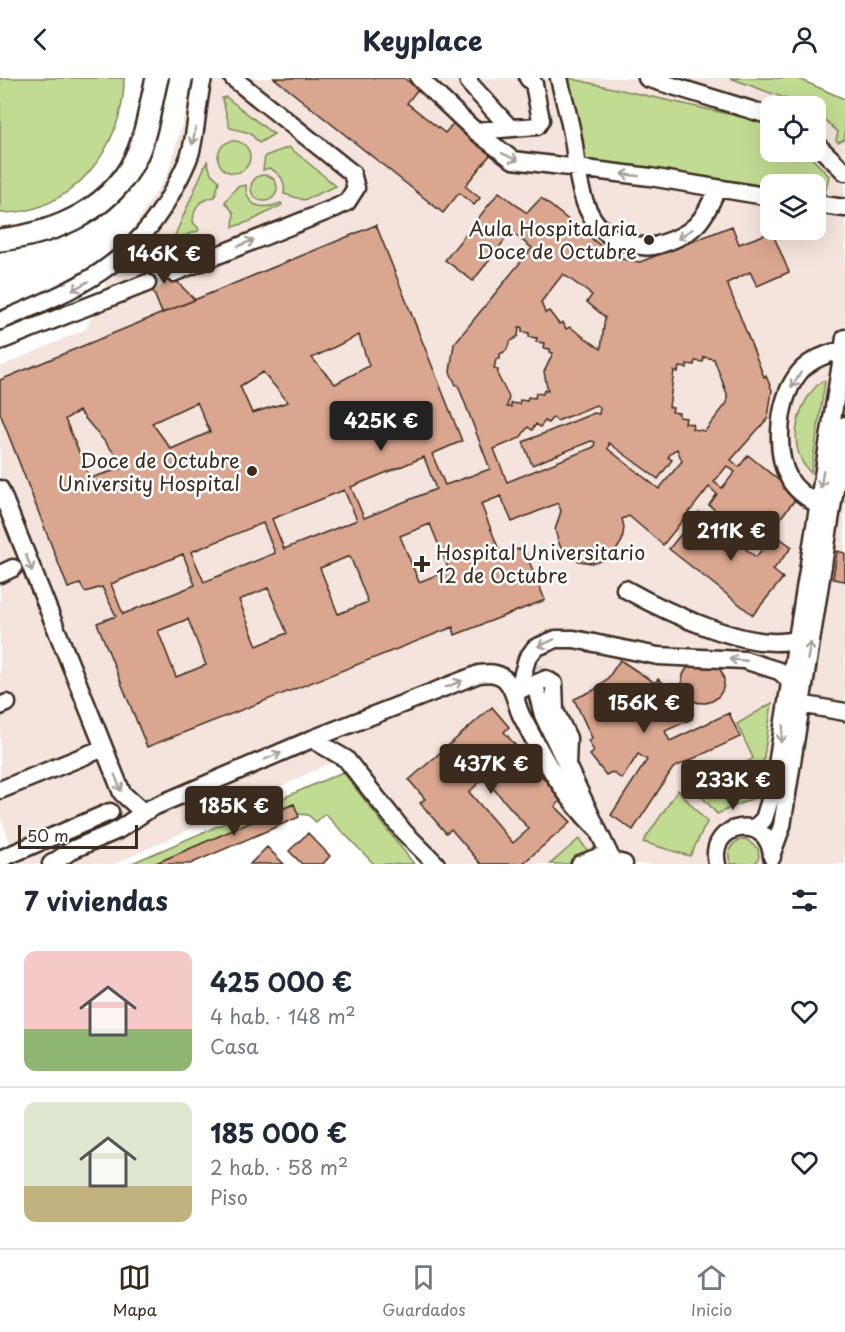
<!DOCTYPE html>
<html lang="es">
<head>
<meta charset="utf-8">
<style>
	body { margin:0; font-family:"Playpen Sans",sans-serif; background:#f6f6f7; color:#1f2937; height:100vh; display:flex; flex-direction:column; font-size:22px; white-space:nowrap }
	* { box-sizing:border-box; margin:0 }
	p { font-size:20px; color:#747a83 }
	.icon { flex:none; width:33px; height:33px; fill:none; stroke:currentColor; stroke-width:2; stroke-linecap:round; stroke-linejoin:round }
	.map { position:relative; height:786px; overflow:hidden }
	.side { display:flex; flex-direction:column; background:#fff; flex:1 }
	.side>* { flex:none }
	.tools { position:absolute; left:760px; top:18px; display:grid; gap:12px }
	.tools a { display:grid; place-items:center; width:66px; height:66px; border-radius:12px; background:#fff; box-shadow:0 6px 24px #0002; font-size:30px }
	.scale { position:absolute; left:18px; bottom:15px; width:120px; box-sizing:border-box; padding-left:6px; border:3px solid #3b2a1e; border-top:0; font-size:16px; line-height:21px; white-space:nowrap; color:#3b2a1e; -webkit-text-stroke:4px #fff; paint-order:stroke }
	.price { position:absolute; translate:-50% -51px; padding:0 14px; border-radius:6px; background:#3b2a1e; color:#fff; font-size:20px; line-height:39px; filter:drop-shadow(0 2px 3px #0008) }
	.price::after { content:''; position:absolute; left:50%; top:36px; width:18px; height:14px; margin-left:-9px; background:inherit; clip-path:polygon(0 0,100% 0,50% 100%) }
	.price.active { background:#222; color:#fff }
	ul { padding:0; list-style:none }
	li { display:flex; align-items:center; gap:18px; height:150px; padding:0 24px }
	li+li { border-top:2px solid #e0e1e3 }
	li span { display:grid; place-items:center; flex:none; width:168px; height:120px; border-radius:12px; color:#555 }
	li>.icon { margin-inline-start:auto }
	span .icon { width:72px; height:72px; fill:#fffc; stroke-width:1 }
	li b { font-size:26px }
	h2 { display:flex; justify-content:space-between; align-items:center; height:72px; padding:0 24px; font-size:26px }
	header { display:flex; justify-content:space-between; align-items:center; height:78px; padding:0 24px; background:#fff; font-size:27px; font-weight:700 }
	.menu { display:flex; justify-content:space-around; align-items:center; height:84px; border-top:2px solid #e0e1e3; background:#fff; font-size:16px; color:#747a83 }
	.menu a { display:grid; justify-items:center; gap:3px }
	.menu .active { color:#3b2a1e }
	.map>svg:first-child { display:block }
	.built { fill:#f4e4dd; fill-rule:evenodd }
	.green { fill:#c1dc92; stroke:#7e8358; stroke-width:1.5 }
	.building { fill:#daa68f; stroke:#3b2a1e; stroke-width:1.5; fill-rule:evenodd }
	.lines { fill:none; stroke-linecap:round; stroke-linejoin:round }
	.minor-tunnel { stroke:#d8d4d2; stroke-width:16; stroke-dasharray:16 8; stroke-linecap:butt }
	.minor-casing { stroke:#3b2a1e; stroke-width:21 }
	.major-casing { stroke:#3b2a1e; stroke-width:26 }
	.minor { stroke:#fff; stroke-width:16 }
	.major { stroke:#fff; stroke-width:21 }
	.oneway { stroke:#a79f9a }
	.poi-dot { fill:#3b2a1e; stroke:#fff; stroke-width:2 }
	.labels { text-anchor:middle; dominant-baseline:central; stroke-width:5; stroke-linejoin:round; paint-order:stroke }
	.poi-label { font-size:20px; fill:#3b2a1e; stroke:#fff; text-anchor:end }
</style>
</head>
<body>
<header><svg class="icon" aria-label="back" viewBox="0 0 24 24"><path d="M15 5l-7 7 7 7"/></svg>Keyplace<svg class="icon" aria-label="person" viewBox="0 0 24 24"><circle cx="12" cy="8" r="4"/><path d="M4 21q1-7 8-7t8 7"/></svg></header>
<div class="map">
<svg width="845" height="786" viewBox="0 0 845 786">
	<rect width="100%" height="100%" fill="#fff"/>
	<filter id="ink" filterUnits="userSpaceOnUse"><feTurbulence type="fractalNoise" baseFrequency=".0167" numOctaves="2"/><feDisplacementMap in="SourceGraphic" scale="12" xChannelSelector="R" yChannelSelector="G"/><feConvolveMatrix kernelMatrix="1 2 1 2 8 2 1 2 1" color-interpolation-filters="sRGB"/></filter>
	<g filter="url(#ink)">
		<path class="built" d="M191,0H762L824,11L845,42V786H429L335,683L115,786H18L0,738V289L86,251L122,167L168,95L186,31ZM771,28H816V74H771ZM771,106H816V152H771Z"/>
		<path class="green" d="M0,0H124C125,68 72,137 0,135Z
			M568,0L768,45L771,47V74H806L829,98L824,120L816,119V106H771V114L575,91Z
			M730,0H797L842,20L845,22V61L838,64L836,62L838,54L816,34V28H806Z
			M226,19L272,55L274,56L259,65L250,55L230,50L222,20Z
			M218 79a16 16 0 1 1 32 0a16 16 0 1 1-32 0Z
			M289,69L336,108L304,122L284,116C286,103 281,96 269,90L263,92L265,78Z
			M207,83L211,95L219,103L215,119C199,122 194,128 193,144L199,151L198,153L173,162Z
			M251 110a13 13 0 1 1 26 0a13 13 0 1 1-26 0Z
			M246,107C246,130 263,132 281,125L282,127L251,143L233,149L234,135L225,124L237,109Z
			M822,303H825L811,395C785,371 796,324 822,303Z
			M772,625L758,718L717,736L689,704L732,685L738,690L753,680L737,646Z
			M343,694L414,786H374L325,736L316,744L308,737L298,736L293,726L154,786H130Z
			M678,712L707,744L690,778L643,764Z
			M579,761L590,776L575,786H550Z
			M746,761L758,771L759,779L755,786H731C725,773 732,762 746,761Z"/>
		<path class="building" d="M274,0H404L418,11L407,25L445,55L456,42L494,72L465,108L480,120L474,127L459,115L443,135Z
			M499,114L527,135L541,120L616,180L640,184L732,148L739,166L772,154L789,194L757,208L750,194L727,205L764,299L766,298L772,312L768,340L731,382L739,389L748,377L798,418L759,467L709,427L717,416L709,409L663,467L629,438L622,441L624,449L622,463L615,474L605,482L592,485L579,483L560,468L555,452L561,433L558,425L512,444L501,418L481,426L499,472L524,471L545,522L455,557L453,549L147,669L97,545L116,538L102,509L85,514L80,506L68,510L0,335V302L376,147L462,363L432,376L445,407L490,391L458,307H456L450,294L454,266L532,170L511,154L473,203L445,182ZM563,196L592,217L587,224L605,239L601,271L570,249L566,251L563,244L559,246L549,233L545,235L541,224ZM519,249H522V254L529,255V259L537,260L536,264L544,265L543,270L550,271V274L553,275L544,294L548,313L544,312L543,316L536,315L535,320L528,319L527,323L520,322L519,326L511,325V329H507L509,319L498,298V292L494,291L496,281H500V276L506,273L510,264L518,258ZM359,257L369,288L335,306L312,280ZM704,279L714,281L727,316V325L705,353L692,351L693,346L685,345L686,340L679,339V335L672,334L673,330L669,329L674,293L678,294L679,289L687,290V286L694,287L695,283L703,284ZM263,294L288,324L252,335L240,308ZM197,324L210,354L171,371L152,345ZM596,327L600,330L599,336L594,335L523,364L532,387L591,363L595,364L594,369L507,404L494,371L520,360L528,349L532,352L536,346L540,349L545,343L548,345L553,339L557,343ZM79,333L126,389L90,400L65,341ZM609,365L658,401L672,382L668,379L673,373L677,371L682,383L659,411L608,371ZM424,379L436,411L364,440L351,409ZM727,388L735,394L722,410L714,404ZM344,412L357,442L284,471L272,441ZM263,445L275,475L204,504L191,474ZM430,446L449,492L419,504L400,458ZM183,476L195,507L123,536L111,506ZM350,478L368,524L338,536L320,490ZM268,510L287,555L257,568L239,522ZM188,541L206,587L176,599L158,553Z
			M146,172L195,222L162,235L139,179Z
			M699,434L756,479L774,456L792,469L773,492L783,500L753,537L669,471Z
			M837,473L845,475V503L833,501Z
			M620,582L655,605L658,601L668,609L673,606L689,625L686,630L692,641L665,653L670,663L729,635L740,659L673,690L633,752L611,737L647,682L638,676L622,701L612,694L606,697L590,677L594,673L588,662L592,660L574,621L594,612L608,600Z
			M682 604a21 21 0 1 1 42 0a21 21 0 1 1-42 0Z
			M492,629L509,649L504,654L562,722L555,728L571,744L522,786H481L451,751L446,755L420,725L425,721L409,702ZM484,700L529,751L513,765L469,714Z
			M294,726L299,739L190,786H154Z
			M308,755L330,778L323,786H302L289,773Z
			M267,769L284,786H250Z"/>
		<g class="lines">
			<path class="minor-tunnel" d="M147,205L173,195
				M536,587L537,614"/>
			<defs>
				<path id="minor" d="M419,0L475,53L513,82L650,99L771,119
					M469,0V5L510,50
					M559,0C564,22 571,45 574,67C579,108 583,156 631,166C640,168 649,170 658,167C694,156 704,144 717,110
					M647,0L771,38
					M475,53L537,48L541,42L534,6L528,0
					M816,66L845,94
					M816,126L845,130
					M173,195L335,130L347,124L356,110L352,95L233,0
					M0,243C74,212 132,189 172,114C179,101 187,87 191,73C197,49 197,24 203,0
					M0,263L147,205
					M0,411L122,715L143,734
					M818,427C808,420 796,413 790,402C774,375 778,325 796,299C806,283 825,276 843,272
					M0,496L13,490
					M625,511C664,533 754,576 797,561
					M520,612L546,601L554,606L555,633L568,660L567,688
					M537,614L543,637L612,782
					M516,620L527,581L535,570L556,561H574L658,578L744,582L779,593L791,603
					M800,626L845,634
					M0,628L7,625
					M312,661L346,681L404,754L436,786
					M0,712L104,670
					M754,751L764,741L773,712L845,260
					M772,775L782,748L845,347
					M0,781L110,734
					M51,786L74,771L118,752L151,730L312,661L479,596C488,595 497,594 505,601C516,612 515,626 522,639C543,679 563,718 596,750
					M580,786L598,779L624,786
					M717,786C707,744 770,734 772,779"/>
				<path id="major" d="M0,162C58,155 116,130 139,72C148,49 151,24 157,0"/>
			</defs>
			<use href="#minor" class="minor-casing"/>
			<use href="#major" class="major-casing"/>
			<use href="#minor" class="minor"/>
			<use href="#major" class="major"/>
		</g>
		<defs><path id="oneway-shaft" d="M-6 0H5M1.5-3L5.5 0L1.5 3" fill="none" stroke-width="1.6" stroke-linecap="round" stroke-linejoin="round" transform="scale(1.5)"/></defs>
		<g class="oneway">
			<use href="#oneway-shaft" transform="translate(194 58) rotate(100)"/>
			<use href="#oneway-shaft" transform="translate(510 79) rotate(26)"/>
			<use href="#oneway-shaft" transform="translate(630 97) rotate(-174)"/>
			<use href="#oneway-shaft" transform="translate(685 156) rotate(146)"/>
			<use href="#oneway-shaft" transform="translate(246 165) rotate(-22)"/>
			<use href="#oneway-shaft" transform="translate(80 208) rotate(151)"/>
			<use href="#oneway-shaft" transform="translate(796 302) rotate(123)"/>
			<use href="#oneway-shaft" transform="translate(822 401) rotate(99)"/>
			<use href="#oneway-shaft" transform="translate(29 485) rotate(69)"/>
			<use href="#oneway-shaft" transform="translate(546 565) rotate(156)"/>
			<use href="#oneway-shaft" transform="translate(809 573) rotate(-80)"/>
			<use href="#oneway-shaft" transform="translate(738 582) rotate(-175)"/>
			<use href="#oneway-shaft" transform="translate(454 606) rotate(-22)"/>
			<use href="#oneway-shaft" transform="translate(782 656) rotate(99)"/>
			<use href="#oneway-shaft" transform="translate(273 678) rotate(-23)"/>
			<use href="#oneway-shaft" transform="translate(118 705) rotate(68)"/>
		</g>
	</g>
	<g class="poi-dot">
		<circle cx="649" cy="162" r="6"/>
		<circle cx="252" cy="393" r="6"/>
		<path d="M419 477h6v6h6v6h-6v6h-6v-6h-6v-6h6z"/>
	</g>
	<g class="labels">
		<g class="poi-label">
			<text x="637" y="150">Aula Hospitalaria<tspan x="637" dy="23">Doce de Octubre</tspan></text>
			<text x="240" y="382">Doce de Octubre<tspan x="240" dy="23">University Hospital</tspan></text>
			<text x="436" y="474" text-anchor="start">Hospital Universitario<tspan x="436" dy="23">12 de Octubre</tspan></text>
		</g>
	</g>
</svg>
<div class="tools">
<a><svg class="icon" aria-label="locate" viewBox="0 0 24 24"><circle cx="12" cy="12" r="6"/><path d="M12 2v4M12 18v4M2 12h4M18 12h4"/></svg></a>
<a><svg class="icon" aria-label="layers" viewBox="0 0 24 24"><path d="M12 4l9 5-9 5-9-5zM3 14l9 5 9-5"/></svg></a>
</div>
<div class="scale">50 m</div>
<b class="price" style="left:164px;top:207px">146K €</b>
<b class="price active" style="left:381px;top:374px">425K €</b>
<b class="price" style="left:731px;top:484px">211K €</b>
<b class="price" style="left:644px;top:656px">156K €</b>
<b class="price" style="left:491px;top:717px">437K €</b>
<b class="price" style="left:733px;top:733px">233K €</b>
<b class="price" style="left:234px;top:759px">185K €</b>
</div>
<section class="side">
<h2>7 viviendas<svg class="icon" aria-label="filters" viewBox="0 0 24 24"><path d="M4 7h16M4 17h16"/><circle cx="9" cy="7" r="2"/><circle cx="15" cy="17" r="2"/></svg></h2>
<ul>
<li><span style="background:linear-gradient(#f6c9c9 65%,#8fb573 0)"><svg class="icon" aria-label="home" viewBox="0 0 24 24"><path d="M3 11l9-7 9 7M6 9v11h12V9"/></svg></span><div><b>425 000 €</b><p>4 hab. · 148 m²</p><p>Casa</p></div><svg class="icon" aria-label="heart" viewBox="0 0 24 24"><path d="M12 20l-8-8c-3-5 5-10 8-4 3-6 11-1 8 4z"/></svg></li>
<li><span style="background:linear-gradient(#dfe7d0 70%,#c2b280 0)"><svg class="icon" aria-label="home" viewBox="0 0 24 24"><path d="M3 11l9-7 9 7M6 9v11h12V9"/></svg></span><div><b>185 000 €</b><p>2 hab. · 58 m²</p><p>Piso</p></div><svg class="icon" aria-label="heart" viewBox="0 0 24 24"><path d="M12 20l-8-8c-3-5 5-10 8-4 3-6 11-1 8 4z"/></svg></li>
</ul>
</section>
<nav class="menu">
<a class="active"><svg class="icon" aria-label="map" viewBox="0 0 24 24"><path d="M3 6l6-2 6 2 6-2v14l-6 2-6-2-6 2zM9 4v14M15 6v14"/></svg>Mapa</a>
<a><svg class="icon" aria-label="saved" viewBox="0 0 24 24"><path d="M7 4h10v16l-5-4-5 4z"/></svg>Guardados</a>
<a><svg class="icon" aria-label="home" viewBox="0 0 24 24"><path d="M3 11l9-7 9 7M6 9v11h12V9"/></svg>Inicio</a>
</nav>
</body>
</html>
